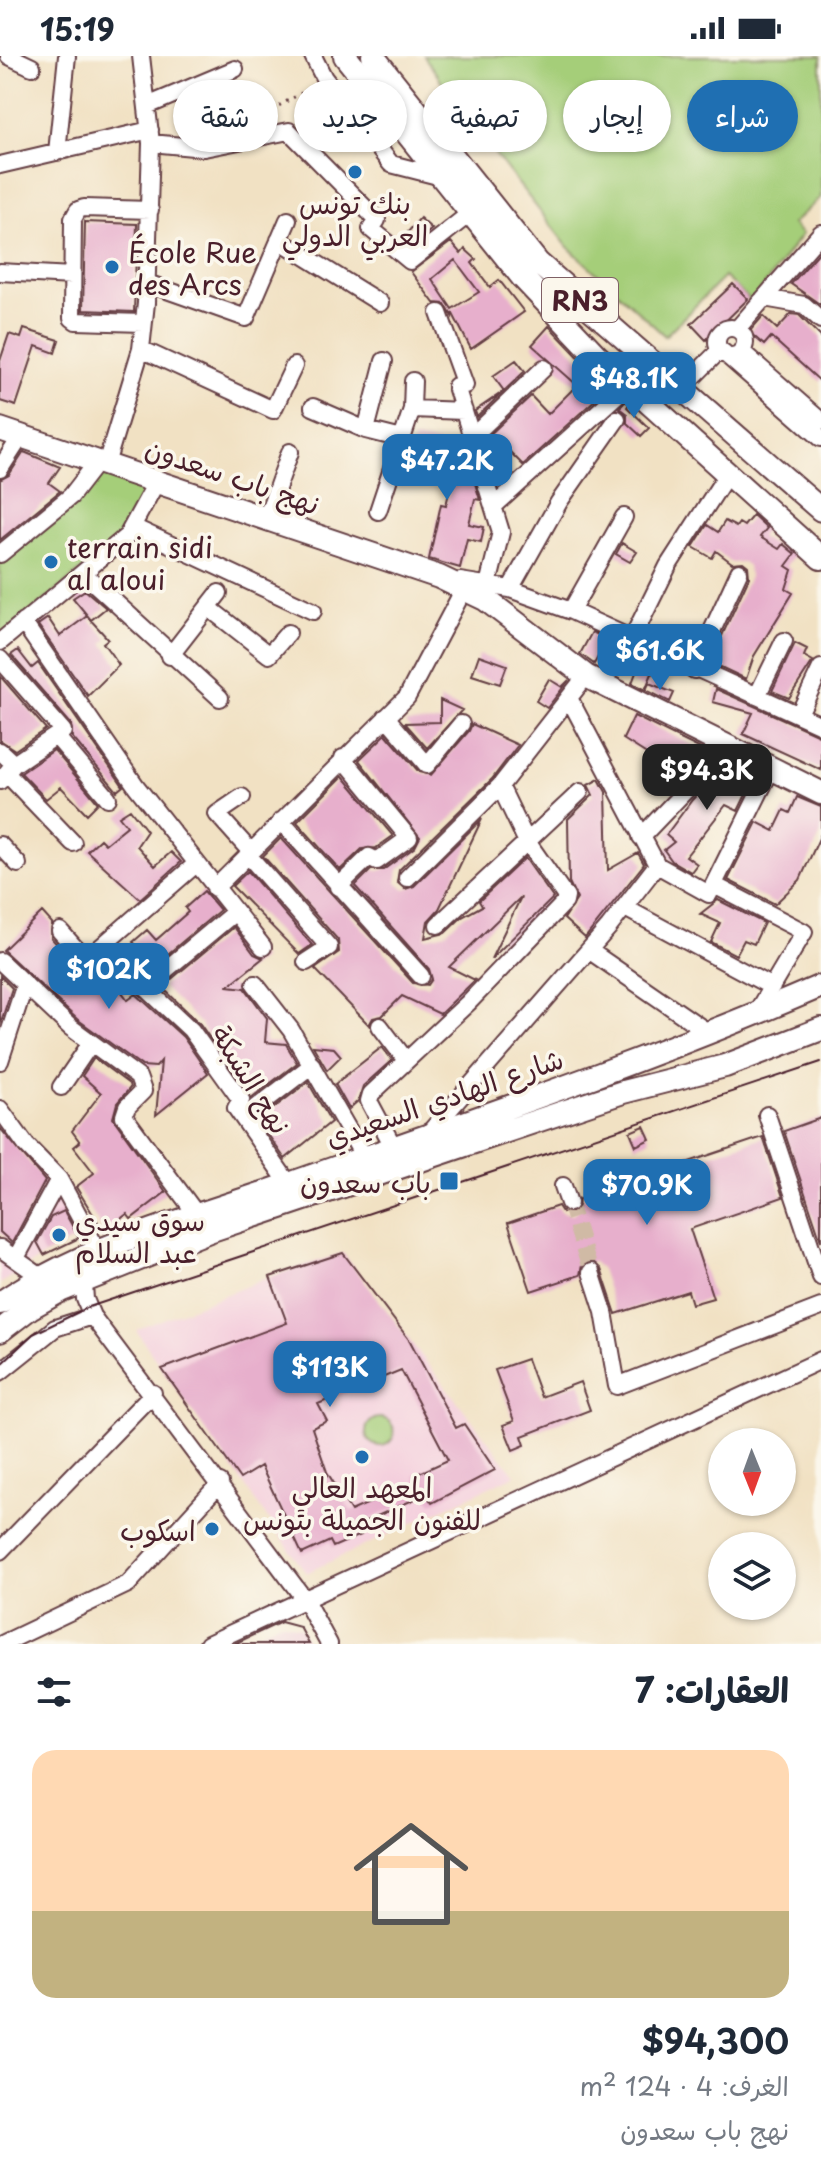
<!DOCTYPE html>
<html lang="ar">
<head>
<meta charset="utf-8">
<style>
	body { margin:0; font-family:"Playpen Sans","Playpen Sans Arabic",sans-serif; background:#f2f2f3; color:#1f2937; direction:rtl; height:100vh; display:flex; flex-direction:column; font-size:30px; white-space:nowrap }
	* { box-sizing:border-box; margin:0 }
	p { font-size:26px; color:#747a83 }
	.icon { flex:none; width:44px; height:44px; fill:none; stroke:currentColor; stroke-width:2; stroke-linecap:round; stroke-linejoin:round }
	.map { position:relative; height:1588px; overflow:hidden; direction:ltr }
	.side { display:flex; flex-direction:column; background:#fff; flex:1 }
	.side>* { flex:none }
	.guide { position:absolute; left:24px; top:24px; width:774px; height:72px; direction:rtl; display:flex; gap:16px }
	.needle { width:52px; rotate:179deg }
	.tools { position:absolute; left:708px; top:1372px; display:grid; gap:16px }
	.tools a { display:grid; place-items:center; width:88px; height:88px; border-radius:50%; background:#fff; box-shadow:0 2px 6px #0004; font-size:40px }
	.price { position:absolute; translate:-50% -68px; padding:0 18px; border-radius:16px; background:#1f6fb2; color:#fff; font-size:26px; line-height:52px; filter:drop-shadow(0 2px 4px #0008) }
	.price::after { content:''; position:absolute; left:50%; top:48px; width:24px; height:18px; margin-left:-12px; background:inherit; clip-path:polygon(0 0,100% 0,50% 100%) }
	.price.active { background:#222; color:#fff }
	ul { padding:0; list-style:none }
	li { display:grid; align-content:center; gap:16px; height:424px; padding:0 32px }
	li+li { border-top:2px solid #e0e1e3 }
	li span { display:grid; place-items:center; height:248px; border-radius:24px; color:#555 }
	li>.icon { margin-inline-start:auto }
	span .icon { width:144px; height:144px; fill:#fffc; stroke-width:1 }
	li b { font-size:34px }
	h2 { display:flex; justify-content:space-between; align-items:center; height:96px; padding:0 32px; font-size:34px }
	.pill { padding:0 28px; border-radius:36px; background:#fff; box-shadow:0 2px 6px #0004; font-size:28px; line-height:72px }
	.pill.active { background:#1f6fb2; color:#fff }
	.status { display:flex; justify-content:space-between; align-items:center; height:56px; padding:0 40px; background:#fff; direction:ltr }
	.status svg { height:22px; fill:currentColor }
	.map>svg:first-child { display:block }
	.built { fill:#f4cfdd }
	.green { fill:#a5ce79; stroke:#787652; stroke-width:2 }
	.building { fill:#e7afcc; fill-rule:evenodd }
	.lines { fill:none; stroke-linecap:round; stroke-linejoin:round }
	.minor-tunnel { stroke:#d0baa5; stroke-width:16; stroke-dasharray:16 8; stroke-linecap:butt }
	.minor-casing { stroke:#633c42; stroke-width:20 }
	.major-casing { stroke:#633c42; stroke-width:26 }
	.path { stroke:#633c42; stroke-width:3; stroke-dasharray:2 6; stroke-linecap:butt }
	.minor { stroke:#fff; stroke-width:16 }
	.major { stroke:#fff; stroke-width:22 }
	.tram { stroke:#4a1f2b; stroke-width:2 }
	.poi-dot { fill:#1f6fb2; stroke:#fbf7ec; stroke-width:3 }
	.labels { text-anchor:middle; dominant-baseline:central; stroke-width:7; stroke-linejoin:round; paint-order:stroke }
	.shield { fill:#fbf7ec; stroke:#7f6065; stroke-width:2 }
	.shield-label { font-size:26px; font-weight:bold; fill:#4a1f2b }
	.poi-label { font-size:28px; fill:#4a1f2b; stroke:#fbf7ec; text-anchor:start }
	.street-label { font-size:28px; fill:#4a1f2b; stroke:#fbf7ec }
</style>
</head>
<body>
<div class="status"><b>15:19</b><svg viewBox="0 0 49 12"><path d="M0 12V9h3v3zM5 12V6h3v6zM10 12V3h3v9zM15 12V0h3v12zM26 1h20v11H26zM47 4h2v5h-2z"/></svg></div>
<div class="map">
<svg width="821" height="1588" viewBox="0 0 821 1588">
	<rect width="100%" height="100%" fill="#fbf7ec"/>
	<filter id="ink" filterUnits="userSpaceOnUse"><feTurbulence type="fractalNoise" baseFrequency=".0125" numOctaves="2"/><feDisplacementMap in="SourceGraphic" scale="16" xChannelSelector="R" yChannelSelector="G"/><feConvolveMatrix kernelMatrix="1 2 1 2 8 2 1 2 1" color-interpolation-filters="sRGB"/></filter>
	<filter id="wash" filterUnits="userSpaceOnUse"><feTurbulence type="fractalNoise" baseFrequency=".006" numOctaves="4" result="noise"/><feDisplacementMap in="SourceGraphic" scale="32" xChannelSelector="R" yChannelSelector="G"/><feGaussianBlur stdDeviation="1.8" result="paint"/><feColorMatrix in="noise" values="0 0 0 0 0 0 0 0 0 0 0 0 0 0 0 0 0 1.4 0 .05"/><feComposite in="paint" operator="in"/></filter>
	<g filter="url(#wash)">
		<rect width="100%" height="100%" fill="#f1e1c3"/>
		<path class="built" d="M58,1130L91,1177L54,1193L0,1228V1184L18,1190Z
			M270,1221L287,1267L162,1313L136,1274Z
			M410,1285L515,1419L306,1517L197,1362L305,1329Z"/>
		<path class="green" d="M424,0H821V141L792,168L802,178L752,246L724,221L665,280L568,191L469,65Z
			M105,414L153,431L127,476L0,582V503Z
			M366 1376a14 14 0 1 1 28 0a14 14 0 1 1-28 0Z"/>
		<g id="blocks">
			<path class="building" d="M420,162L432,173L410,191L401,184Z
				M85,166L137,168L134,256L83,254Z
				M451,186L461,198L465,193L476,203L472,207L490,231L499,224L524,256L471,293L452,256V260L445,248L434,247L411,216ZM455,204L479,236L452,253L432,223Z
				M821,194V249L791,228Z
				M733,228L748,243L706,284L691,268Z
				M791,258L799,259L821,281V326L771,281L764,289L749,276L763,260L777,273Z
				M549,270L608,332L523,409L498,384L486,391L484,384L531,340L548,358L577,329L532,289Z
				M24,273L59,284L55,297L36,290L16,350L0,345V305L9,278L21,282Z
				M516,304L525,315L477,361L475,355L504,335L493,320Z
				M626,345L629,348L627,351L649,372L641,380L627,367V358L619,352Z
				M414,383L438,387L436,400L463,404L460,421L474,424L480,444L475,443L469,468L484,471L481,486L467,483L460,512L429,503L441,448L446,449L452,425L402,416Z
				M24,396L60,411L49,427L60,435L0,484V424L9,419Z
				M753,459L767,472L760,481L779,493L783,488L795,498L786,510L792,514L786,533L793,537L754,600L746,623L710,606L749,521L748,510L743,506L732,507L716,495L712,502L693,491L707,469L718,476L725,465L736,471L739,467L744,470Z
				M622,487L637,496L630,506L616,498Z
				M85,534L106,552L91,564L73,542Z
				M87,560L108,583L103,587L119,609L88,640L38,569L48,562L60,580Z
				M592,576L657,606L645,634L632,627L640,606L614,593L612,599L602,594L594,608L580,598Z
				M795,587L807,593L804,600L813,605L789,642L772,635Z
				M18,594L32,612L38,607L123,730L117,735L72,681L71,668L11,599Z
				M479,599L507,609L500,628L472,619Z
				M0,620L46,673L15,694L0,684Z
				M549,623L562,631L569,624L547,652L536,645Z
				M649,627L674,637L670,646L646,634Z
				M716,633L821,680V714L743,678L753,657L713,646Z
				M440,644L462,654L427,692L405,667L440,666Z
				M634,660L668,677L707,696L677,728L689,712L655,697L653,702L623,683Z
				M472,668L518,689L492,723L399,814L397,826L405,833L414,830L482,763L439,853L428,865L425,882L445,877L462,861L482,850L479,845L525,802L553,842L491,903L521,841L449,911L475,924L440,958L402,940L382,960L373,962L369,969L315,913L339,896L338,884L263,800L281,782L413,927L428,929L432,923L429,913L355,830L371,814H383L415,791L420,781L359,704L386,678L419,716L431,719L469,675Z
				M54,694L98,747L87,758L61,731L46,743L21,717Z
				M728,706L754,722L738,755L726,749L686,800L697,808L691,816L672,805L664,794L674,786L666,779L692,744Z
				M343,720L393,780L376,792L362,793L340,814L297,766Z
				M599,723L606,736L608,814L638,797L644,808L585,882L564,863L577,843L569,826L568,763L593,739L588,729Z
				M797,741L821,751V778L800,824L775,848L728,824L757,766L774,775L784,754L790,757Z
				M130,753L147,775L137,790L155,810L171,796L181,806L140,843L87,795L100,783L105,788L127,770L119,760Z
				M248,815L312,889L299,898L232,830Z
				M204,835L220,854L144,918L129,901L139,892L133,886L147,874L156,884L188,856L185,852Z
				M718,844L764,867L754,888L744,884L736,899L711,886L720,867L700,858Z
				M42,856L52,867L51,882L78,911L89,915L100,907L128,944L136,938L183,981L208,1017L156,1059L161,1005L156,1011L142,1010L77,963L3,894Z
				M234,871L254,898L263,902L228,930L245,932L267,962L265,986L286,988L297,1007L251,1042L200,968L162,931Z
				M0,920L12,932L0,969Z
				M313,990L334,992L341,1000L327,1014Z
				M382,991L392,1004L363,1030L358,1045L349,1053L335,1028Z
				M94,1002L129,1028L130,1032L117,1047L113,1062L166,1136L131,1163L127,1158L104,1176L76,1131L94,1117L74,1091L80,1086L72,1075L101,1037L82,1020Z
				M308,1026L331,1066L285,1103L258,1064Z
				M821,1062V1185L784,1075Z
				M644,1070L650,1083L636,1090L630,1076Z
				M0,1072L45,1125L12,1187L0,1176Z
				M763,1081L783,1141L690,1173L713,1242L692,1248L688,1235L616,1258L601,1213L592,1205L582,1209L580,1219L531,1235L508,1167L558,1150L562,1156L572,1158L578,1154L579,1143Z
				M64,1155L79,1182L44,1199L37,1186L51,1161Z
				M343,1197L410,1285L456,1372L464,1368L495,1414L432,1447L426,1438L355,1470L361,1479L333,1491L330,1485L302,1498L261,1410L240,1423L162,1313L287,1267L270,1221ZM401,1314L448,1404L415,1419L417,1426L351,1455L327,1416L312,1372L327,1365L318,1348Z
				M527,1303L541,1341L580,1326L590,1354L522,1380L525,1389L513,1394L503,1369L514,1365L495,1314Z
				M281,1566L300,1571L309,1588H234Z"/>
		</g>
	</g>
	<g filter="url(#ink)">
		<use href="#blocks" fill-opacity="0" stroke="#633c42" stroke-width="2"/>
		<g class="lines">
			<path class="minor-tunnel" d="M569,1147L591,1216"/>
			<defs>
				<path id="minor" d="M9,0L32,11
					M313,0L324,22L391,108L438,120
					M147,50L235,13
					M151,87L204,92L289,75L377,164L371,173L410,205L469,158
					M57,96L67,0
					M0,109L150,74
					M279,184L380,247
					M0,216L72,220
					M147,227L246,262L288,164
					M764,242L804,249L821,264
					M439,257L465,329L456,330L501,476L488,529
					M143,267L76,265L72,262L73,163L78,154L84,152L150,154
					M717 286a14 14 0 1 1 28 0a14 14 0 1 1-28 0Z
					M737,273L821,177
					M141,293L273,354L294,310
					M741,295L821,365
					M723,296L821,382
					M681,333L720,294
					M313,351L366,374L402,383
					M412,353L464,355
					M366,374L384,305
					M472,381L544,312
					M106,408L141,293L146,247L151,87L141,0
					M0,413L22,379
					M494,450L628,329
					M378,455L412,353L413,325
					M266,463L290,396
					M133,471L313,555
					M0,498L71,440L98,405
					M83,517L220,642
					M460,525L510,533L571,555L821,669
					M510,533L559,446L617,363
					M209,552L269,599L288,577
					M571,555L624,461
					M23,566L136,730L263,891
					M631,585L668,510L726,420
					M0,586L127,480L157,425
					M170,600L219,537
					M0,603L63,675L14,708L0,725
					M694,614L739,516
					M757,640L784,585
					M799,658L821,612
					M386,661L427,709L461,668
					M56,680L108,742
					M0,695L14,708
					M8,719L73,787
					M242,741L217,758L251,796
					M281,765L421,920
					M641,781L728,690
					M0,789L18,808
					M248,799L329,891L306,906
					M657,809L709,838L772,711
					M407,822L500,730L586,620
					M714,829L804,876L756,957
					M338,831L369,801L377,805L409,782L343,702
					M215,832L407,641L464,533
					M625,852L772,931
					M235,856L145,931L191,974L241,1044L236,1052L289,1128
					M438,869L580,736
					M60,875L86,904L196,808
					M590,895L706,975
					M0,905L70,971L138,1021L143,1035L127,1051L124,1060L197,1159
					M255,928L291,974L364,1101
					M380,970L405,1003
					M0,1005L25,928
					M61,1031L91,987
					M0,1053L26,1089L59,1123L99,1197
					M767,1059L821,1221
					M243,1062L312,1009
					M428,1078L609,871L657,809L569,642
					M394,1092L369,1045L371,1038L468,947L565,846L566,841L526,784L500,730
					M563,1130L569,1147
					M0,1192L41,1221
					M16,1202L59,1123
					M83,1215L85,1243L92,1260L305,1544L329,1588
					M591,1216L604,1256L617,1330L821,1251
					M0,1316L55,1272L92,1260
					M0,1495L153,1337
					M2,1588L128,1528L220,1427
					M208,1588L821,1304"/>
				<path id="major" d="M345,0L523,222L597,300L821,502
					M373,0L538,207L821,454
					M0,373L439,521L485,543L586,620L821,737
					M0,1247C86,1188 194,1162 292,1127C469,1065 648,1005 821,930
					M0,1275L30,1252L62,1234L209,1175L623,1036L725,1010L821,973"/>
			</defs>
			<use href="#minor" class="minor-casing"/>
			<use href="#major" class="major-casing"/>
			<path class="path" d="M273,62V53L314,30"/>
			<use href="#minor" class="minor"/>
			<use href="#major" class="major"/>
			<path class="tram" d="M0,1309L33,1278L89,1251L821,1006"/>
		</g>
	</g>
	<g class="poi-dot">
		<circle cx="355" cy="116" r="8"/>
		<circle cx="112" cy="211" r="8"/>
		<circle cx="51" cy="506" r="8"/>
		<rect x="439" y="1115" width="20" height="20" rx="4"/>
		<circle cx="59" cy="1179" r="8"/>
		<circle cx="362" cy="1401" r="8"/>
		<circle cx="212" cy="1473" r="8"/>
	</g>
	<g class="labels">
		<rect class="shield" x="542" y="222" width="76" height="44" rx="6"/>
		<g class="shield-label">
			<text x="580" y="244">RN3</text>
		</g>
		<g class="poi-label">
			<text x="355" y="146" text-anchor="middle">بنك تونس<tspan x="355" dy="32">العربي الدولي</tspan></text>
			<text x="128" y="195">École Rue<tspan x="128" dy="32">des Arcs</tspan></text>
			<text x="67" y="490">terrain sidi<tspan x="67" dy="32">al aloui</tspan></text>
			<text x="431" y="1125" text-anchor="end">باب سعدون</text>
			<text x="75" y="1163">سوق سيدي<tspan x="75" dy="32">عبد السلام</tspan></text>
			<text x="362" y="1430" text-anchor="middle">المعهد العالي<tspan x="362" dy="32">للفنون الجميلة بتونس</tspan></text>
			<text x="196" y="1473" text-anchor="end">اسكوب</text>
		</g>
		<g class="street-label">
			<text transform="translate(233 419) rotate(19)">نهج باب سعدون</text>
			<text transform="translate(252 1023) rotate(58)">نهج الشبكة</text>
			<text transform="translate(444 1041) rotate(-19)">شارع الهادي السعيدي</text>
		</g>
	</g>
</svg>
<div class="tools">
<a><svg class="needle" viewBox="-14 -14 28 28"><path d="M0-13l5 13h-10z" fill="#e53935"/><path d="M0 13l5-13h-10z" fill="#747a83"/></svg></a>
<a><svg class="icon" aria-label="layers" viewBox="0 0 24 24"><path d="M12 4l9 5-9 5-9-5zM3 14l9 5 9-5"/></svg></a>
</div>
<b class="price" style="left:634px;top:364px">$48.1K</b>
<b class="price" style="left:447px;top:446px">$47.2K</b>
<b class="price" style="left:660px;top:636px">$61.6K</b>
<b class="price active" style="left:707px;top:756px">$94.3K</b>
<b class="price" style="left:109px;top:955px">$102K</b>
<b class="price" style="left:647px;top:1171px">$70.9K</b>
<b class="price" style="left:330px;top:1353px">$113K</b>
<div class="guide">
<a class="pill active">شراء</a>
<a class="pill">إيجار</a>
<a class="pill">تصفية</a>
<a class="pill">جديد</a>
<a class="pill">شقة</a>
</div>
</div>
<section class="side">
<h2>العقارات: 7<svg class="icon" aria-label="filters" viewBox="0 0 24 24"><path d="M4 7h16M4 17h16"/><circle cx="9" cy="7" r="2"/><circle cx="15" cy="17" r="2"/></svg></h2>
<ul>
<li><span style="background:linear-gradient(#ffd9b3 65%,#c2b280 0)"><svg class="icon" aria-label="home" viewBox="0 0 24 24"><path d="M3 11l9-7 9 7M6 9v11h12V9"/></svg></span><div><b>$94,300</b><p>الغرف: 4 · 124 m²</p><p>نهج باب سعدون</p></div></li>
</ul>
</section>
</body>
</html>
